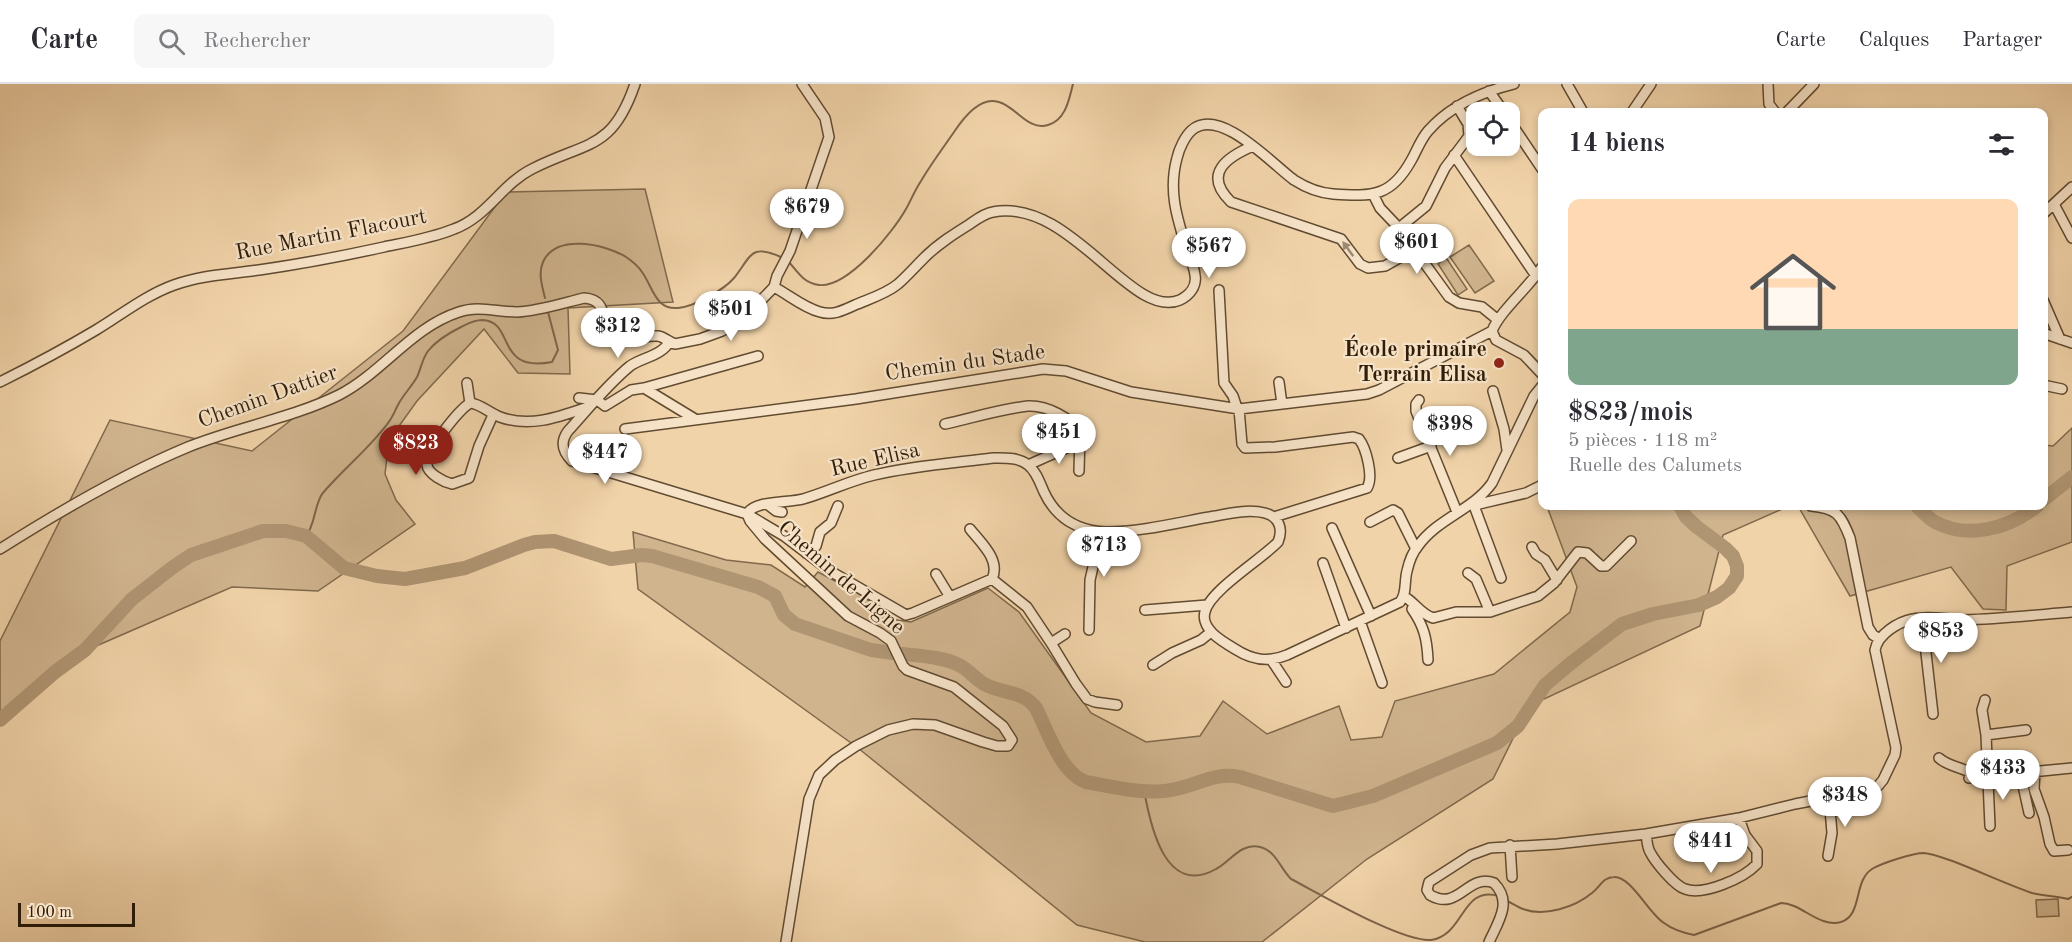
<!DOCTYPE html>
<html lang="fr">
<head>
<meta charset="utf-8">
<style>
	body { margin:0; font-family:"Old Standard TT",serif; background:#f7f7f7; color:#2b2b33; height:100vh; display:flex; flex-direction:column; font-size:22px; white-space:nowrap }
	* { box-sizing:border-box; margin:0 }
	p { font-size:20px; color:#7c7c81 }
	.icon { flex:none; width:33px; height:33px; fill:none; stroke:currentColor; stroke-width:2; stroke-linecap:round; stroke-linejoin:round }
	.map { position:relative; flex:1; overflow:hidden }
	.side { position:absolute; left:1538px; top:24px; width:510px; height:402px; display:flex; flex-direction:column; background:#fff; border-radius:12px; box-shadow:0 3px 9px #0003 }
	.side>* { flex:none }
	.controls { position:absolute; left:1466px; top:18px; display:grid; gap:12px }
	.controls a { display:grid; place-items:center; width:54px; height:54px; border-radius:12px; background:#fff; box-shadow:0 3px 9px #0003; font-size:30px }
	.scale { position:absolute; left:18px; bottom:15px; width:117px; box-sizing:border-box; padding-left:6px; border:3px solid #311e09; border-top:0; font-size:16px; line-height:21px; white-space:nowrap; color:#311e09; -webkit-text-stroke:4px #f6e2c7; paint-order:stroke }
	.price { position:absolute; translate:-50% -51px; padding:0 14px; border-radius:21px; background:#fff; color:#222; font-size:20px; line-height:39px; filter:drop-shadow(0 2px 3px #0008) }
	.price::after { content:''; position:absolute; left:50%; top:36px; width:18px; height:14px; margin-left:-9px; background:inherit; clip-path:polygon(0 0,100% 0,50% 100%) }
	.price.selected { background:#8f2418; color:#fff }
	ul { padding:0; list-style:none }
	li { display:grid; align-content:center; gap:12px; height:318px; padding:0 30px }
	li span { display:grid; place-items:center; height:186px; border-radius:12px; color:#555 }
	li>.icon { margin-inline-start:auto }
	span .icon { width:108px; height:108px; fill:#fffc; stroke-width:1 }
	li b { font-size:26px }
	h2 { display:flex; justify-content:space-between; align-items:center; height:72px; padding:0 30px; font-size:26px }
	header { display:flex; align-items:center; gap:36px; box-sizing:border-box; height:84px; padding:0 30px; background:#fff; border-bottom:2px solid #e1e1e2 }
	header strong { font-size:28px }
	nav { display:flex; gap:33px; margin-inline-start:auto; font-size:21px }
	.search { width:420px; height:54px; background:#f7f7f7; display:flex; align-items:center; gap:15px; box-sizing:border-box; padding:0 21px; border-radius:12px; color:#7c7c81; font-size:22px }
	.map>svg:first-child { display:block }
	.green { fill:#d0b48e; stroke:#80694c; stroke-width:1.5 }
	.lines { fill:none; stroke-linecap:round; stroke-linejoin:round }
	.stream { stroke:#7d6549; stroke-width:2 }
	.river { stroke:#b09573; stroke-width:14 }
	.minor-casing { stroke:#614b31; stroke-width:12 }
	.minor { stroke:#f6e2c7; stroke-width:9 }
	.oneway { fill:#9d8a72 }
	.poi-dot { fill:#8f2418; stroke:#f6e2c7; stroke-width:2 }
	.labels { text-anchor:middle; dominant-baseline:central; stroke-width:4.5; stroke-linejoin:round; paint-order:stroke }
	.street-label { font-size:22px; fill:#311e09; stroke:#f6e2c7 }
	.poi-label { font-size:22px; font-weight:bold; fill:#311e09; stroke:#f6e2c7; text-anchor:end }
</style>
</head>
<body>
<header>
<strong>Carte</strong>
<div class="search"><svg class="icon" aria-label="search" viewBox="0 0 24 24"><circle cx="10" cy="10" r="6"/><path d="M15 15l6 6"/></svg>Rechercher</div>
<nav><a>Carte</a><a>Calques</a><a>Partager</a></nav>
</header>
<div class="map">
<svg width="2072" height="858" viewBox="0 0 2072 858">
	<rect width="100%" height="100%" fill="#f1d3a9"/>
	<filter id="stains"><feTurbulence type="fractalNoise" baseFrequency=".00333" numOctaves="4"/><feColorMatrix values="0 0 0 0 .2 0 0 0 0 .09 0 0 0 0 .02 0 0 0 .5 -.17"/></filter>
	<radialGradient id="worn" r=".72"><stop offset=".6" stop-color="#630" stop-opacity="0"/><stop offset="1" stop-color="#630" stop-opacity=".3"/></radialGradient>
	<path class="green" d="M645,105L673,218L568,224L570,290L518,289L484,245L417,317L389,356L385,390L396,416L415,440L318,507L232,503L57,579L0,634V557L110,336L252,367L403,247L506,108Z
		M1469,161L1494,197L1475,209L1450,173Z
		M1444,175H1447L1467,205L1458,211L1438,180Z
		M2072,344V458L2007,482L2006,526L1983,525L1951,483L1850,512L1798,422H2043V361L2053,362Z
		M1554,422H1789L1723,451L1700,542L1529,622L1493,695L1367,775L1262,858H1145L1077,841L858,664L638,505L633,448L726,476L771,481L805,503L818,488L856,508L897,536L911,538L988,504L1019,528L1091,629L1146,658L1200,652L1223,617L1267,650L1339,622L1351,656L1382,653L1395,617L1494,590L1570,528L1577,503L1548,425Z
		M2058,815L2059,832L2037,833L2036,816Z"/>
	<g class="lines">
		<path class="stream" d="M788,177C798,188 803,199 819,201C848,204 893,148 906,125C911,116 915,106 921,97C931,80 943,64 954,48C962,36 976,17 992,17C1014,17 1026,48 1048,41C1066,36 1069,15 1073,0
			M545,214C542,202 538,189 543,178C556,149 605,160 626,173C632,177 638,182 642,188C653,203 655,226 678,224C693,223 724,206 734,194C751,173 750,158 783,174
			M306,452C315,441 314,423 322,410C343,385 369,365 388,339C393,333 395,326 399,319C404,310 412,302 417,293C421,285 422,275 428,267C436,257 449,249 461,243C467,240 474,236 482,236C516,237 494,289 552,278L558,266L548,228
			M1144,706C1150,740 1165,814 1216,785C1230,778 1241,758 1260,763C1276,767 1280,784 1291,795C1320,810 1401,858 1431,856C1465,851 1461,801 1499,812
			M1507,817C1512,819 1517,823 1523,825C1545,833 1575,823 1592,809C1600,803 1603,793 1614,793C1631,792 1649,830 1664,839C1672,845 1684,849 1694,851L1781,819C1801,819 1819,844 1841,838C1863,831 1853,797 1872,785C1882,779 1913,769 1924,769C1934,770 1946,775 1955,778C1981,788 2006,800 2032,809C2043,812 2056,812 2068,815L2072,813"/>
		<path class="river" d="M2043,416L2072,393
			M1917,422C1922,427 1928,434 1935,438C1968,456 2009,444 2037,422
			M903,570C921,572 943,573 959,581C969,586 976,596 986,601C1005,610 1023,607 1036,624C1048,648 1061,689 1086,698C1114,703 1148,712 1176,705C1200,700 1214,688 1240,693L1333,722L1373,712L1497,659L1518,642L1545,601L1571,579L1622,540L1653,530L1699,521L1717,513L1729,504L1737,492V482L1733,472L1725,464L1697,443L1686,433L1680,422
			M0,636L55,588L85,566L132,515L173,483L191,471L263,447H286L306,452L344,484L377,492L405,495L465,484L524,461L535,458L554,457L611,475L642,471L652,472L758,503L775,512L784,531L795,540L871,566L893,569"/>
		<defs>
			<path id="minor" d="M1567,0L1583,28
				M1768,0L1769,20L1775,28
				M1489,7L1504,28
				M1632,28L1651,0
				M1787,28L1814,0
				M1509,36L1542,85
				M1253,62C1227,73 1202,90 1231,118L1341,155L1360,180L1368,184L1385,182L1415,165
				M1454,71L1536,192
				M1373,110L1380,124L1399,144L1449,213L1459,219L1482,223L1498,236
				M2054,120L2072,154
				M2043,130L2072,103
				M1399,144L1426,122L1445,84L1469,52L1468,40L1457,22
				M1542,183C1529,203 1500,227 1492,247L1496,256L1524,271L1542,290
				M774,203C789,211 804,224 820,228C833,232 844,226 855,221C869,215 886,210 898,200C907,192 915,183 924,174C938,160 954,150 970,140C977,135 985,129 993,128C1071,113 1131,237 1180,216C1190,211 1197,202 1195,191C1194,182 1190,174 1187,166C1177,134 1168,107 1177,74C1179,65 1185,52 1192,46C1220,22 1273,81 1294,96C1305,103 1320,109 1333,110C1374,113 1392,112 1412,75C1417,66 1421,55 1428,47C1450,22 1481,8 1514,0
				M1219,206L1224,299L1233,312L1237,324
				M2043,216L2060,255
				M2043,249L2072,259
				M669,258C663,271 641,274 630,282C607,301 588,325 568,347C560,358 562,367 572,377L747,430L784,452L830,487L906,531L913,529L992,495C1001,476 981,459 970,445
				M0,298C32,282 64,265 96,246C121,231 146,211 174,201C201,191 231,190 259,186C301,180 343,172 384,163C408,158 432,154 454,145C487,133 502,100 532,85C587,57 612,67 635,0
				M1279,298L1282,320
				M467,299L470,319
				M2043,301L2062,305
				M644,304L758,272
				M1493,307L1504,345L1507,366
				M579,314L597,316L605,322L631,306L644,304L695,335
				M1419,316L1416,320V327L1457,428
				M1239,325L1242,360L1245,364L1275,363L1353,353L1359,355C1366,364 1374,393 1367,404L1274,433
				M493,331L479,362L469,394L452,400C444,398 428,390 427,381C425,367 459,326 470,319C481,320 489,329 500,333C530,344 559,333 588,323
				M945,340C972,334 1001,325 1028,322C1046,321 1073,334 1080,350L1079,387
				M625,345L856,315L1043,285L1066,287L1131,308L1239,325L1367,310L1379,306L1492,247
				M1398,374L1431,362
				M1028,381L1080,358
				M767,420L776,427L782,428
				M1811,422C1837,424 1841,431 1850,454L1868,543L1873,551L1880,555
				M747,430C754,416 789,419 803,415C827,408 849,397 874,391C912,382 953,379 993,374C1004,374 1019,373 1028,381C1036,387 1040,399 1044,408C1056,434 1078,447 1106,448C1142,448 1180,438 1215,432C1231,429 1249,425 1265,429C1280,433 1283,446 1278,458C1262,475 1209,507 1205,528C1203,534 1206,541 1209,545C1215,554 1226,559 1235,565C1252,576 1268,579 1287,571L1400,518C1407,510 1404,498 1407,487C1409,478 1412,469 1418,462C1438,434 1473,426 1492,399L1534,312L1542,302
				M747,430L750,437L765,455L848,532L880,549L891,557L903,582L907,586L954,603L1003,642L1012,656L1008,662H997L983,658L935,641L913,640L888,646L856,662L835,676L819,691L809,715L786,858
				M1370,438L1393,426L1398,429L1416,465
				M1332,444L1371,532
				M1532,463L1536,470L1545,476L1557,496
				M0,465C60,427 123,390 188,363C238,343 292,334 339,311C382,289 412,243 459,228C478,221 497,228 517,228C539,227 563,219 584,214C612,216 597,242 615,252C626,258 645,251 658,252C664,253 669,258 675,260L700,255L722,247L741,237L774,203L777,192L790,167L829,53L825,34L802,0
				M806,469L816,462L820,448L831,439L838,422
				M1323,479L1346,544
				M1468,489L1476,495L1490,528
				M936,490L950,513
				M1501,494L1473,419L1479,420L1526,409L1542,401
				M992,495L1027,523L1051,559
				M1405,513C1415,519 1421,530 1433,534L1456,528H1490L1538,512L1554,499L1578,468L1587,469L1601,482H1606L1631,457
				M1412,525C1424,542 1427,555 1428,576
				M1145,526L1207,521
				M1922,534L1933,630
				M1360,537L1382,599
				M1089,546L1090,496L1098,461L1096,447
				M1065,550L1051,559L1076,600L1087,615L1095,618L1117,621
				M1272,577L1286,598
				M1153,581L1172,569L1201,556L1211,548
				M1985,616L1982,626L1986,651L1990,742
				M1986,651L2026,646
				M1939,674C1950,684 1966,683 1977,693
				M2035,686L2034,705L2044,733L2050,760L2054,767L2068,766
				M2020,688L2029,729
				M1969,694L2072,684
				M1646,750C1647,756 1647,763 1650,768C1655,778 1675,802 1685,805C1704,812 1744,794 1757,780V767L1745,751L1739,734
				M1510,761L1512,793
				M1828,772L1832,749L1829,713
				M1489,858C1498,838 1513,818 1494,799C1467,789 1459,828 1430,811L1427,806L1429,798L1471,771L1490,764L1557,760L1646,750L1739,734L1795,720L1863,707L1878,702L1883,696L1895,671L1896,664L1875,566C1878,550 1898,538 1913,535C1929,531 1948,536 1964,536C2000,535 2036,531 2072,528"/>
		</defs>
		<use href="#minor" class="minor-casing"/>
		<use href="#minor" class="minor"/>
	</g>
	<defs><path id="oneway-solid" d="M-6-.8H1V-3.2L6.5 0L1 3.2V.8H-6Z" transform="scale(1.5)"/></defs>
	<use class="oneway" href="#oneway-solid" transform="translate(1348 165) rotate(-126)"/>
	<circle class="poi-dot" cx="1499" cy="279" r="6"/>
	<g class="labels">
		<g class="street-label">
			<text transform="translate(331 151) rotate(-11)">Rue Martin Flacourt</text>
			<text transform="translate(965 279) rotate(-8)">Chemin du Stade</text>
			<text transform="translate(268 313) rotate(-20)">Chemin Dattier</text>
			<text transform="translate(875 376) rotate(-13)">Rue Elisa</text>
			<text transform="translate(841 494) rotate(41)">Chemin de Ligne</text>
		</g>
		<g class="poi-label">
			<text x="1487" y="266">École primaire<tspan x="1487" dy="25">Terrain Elisa</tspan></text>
		</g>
	</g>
	<rect width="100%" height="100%" filter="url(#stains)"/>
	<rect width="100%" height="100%" fill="url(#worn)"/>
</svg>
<div class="controls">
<a><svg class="icon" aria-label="locate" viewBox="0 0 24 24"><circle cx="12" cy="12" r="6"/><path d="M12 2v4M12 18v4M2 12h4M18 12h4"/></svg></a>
</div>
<div class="scale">100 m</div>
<b class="price" style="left:807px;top:156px">$679</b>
<b class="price" style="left:1417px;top:191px">$601</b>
<b class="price" style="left:1209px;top:195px">$567</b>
<b class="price" style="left:731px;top:258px">$501</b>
<b class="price" style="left:618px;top:275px">$312</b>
<b class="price" style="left:1450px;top:373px">$398</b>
<b class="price" style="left:1059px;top:381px">$451</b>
<b class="price selected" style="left:416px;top:392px">$823</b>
<b class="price" style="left:605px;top:401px">$447</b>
<b class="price" style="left:1104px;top:494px">$713</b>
<b class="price" style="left:1941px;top:580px">$853</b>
<b class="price" style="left:2003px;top:717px">$433</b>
<b class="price" style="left:1845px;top:744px">$348</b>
<b class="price" style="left:1711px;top:790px">$441</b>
<section class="side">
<h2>14 biens<svg class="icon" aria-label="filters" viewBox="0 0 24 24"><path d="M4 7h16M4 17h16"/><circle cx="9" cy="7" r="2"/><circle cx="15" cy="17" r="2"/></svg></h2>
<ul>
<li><span style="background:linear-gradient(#ffd9b3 70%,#7fa58c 0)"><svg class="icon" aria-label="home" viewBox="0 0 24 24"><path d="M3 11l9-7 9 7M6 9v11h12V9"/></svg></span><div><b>$823/mois</b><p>5 pièces · 118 m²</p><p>Ruelle des Calumets</p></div></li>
</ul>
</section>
</div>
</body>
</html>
